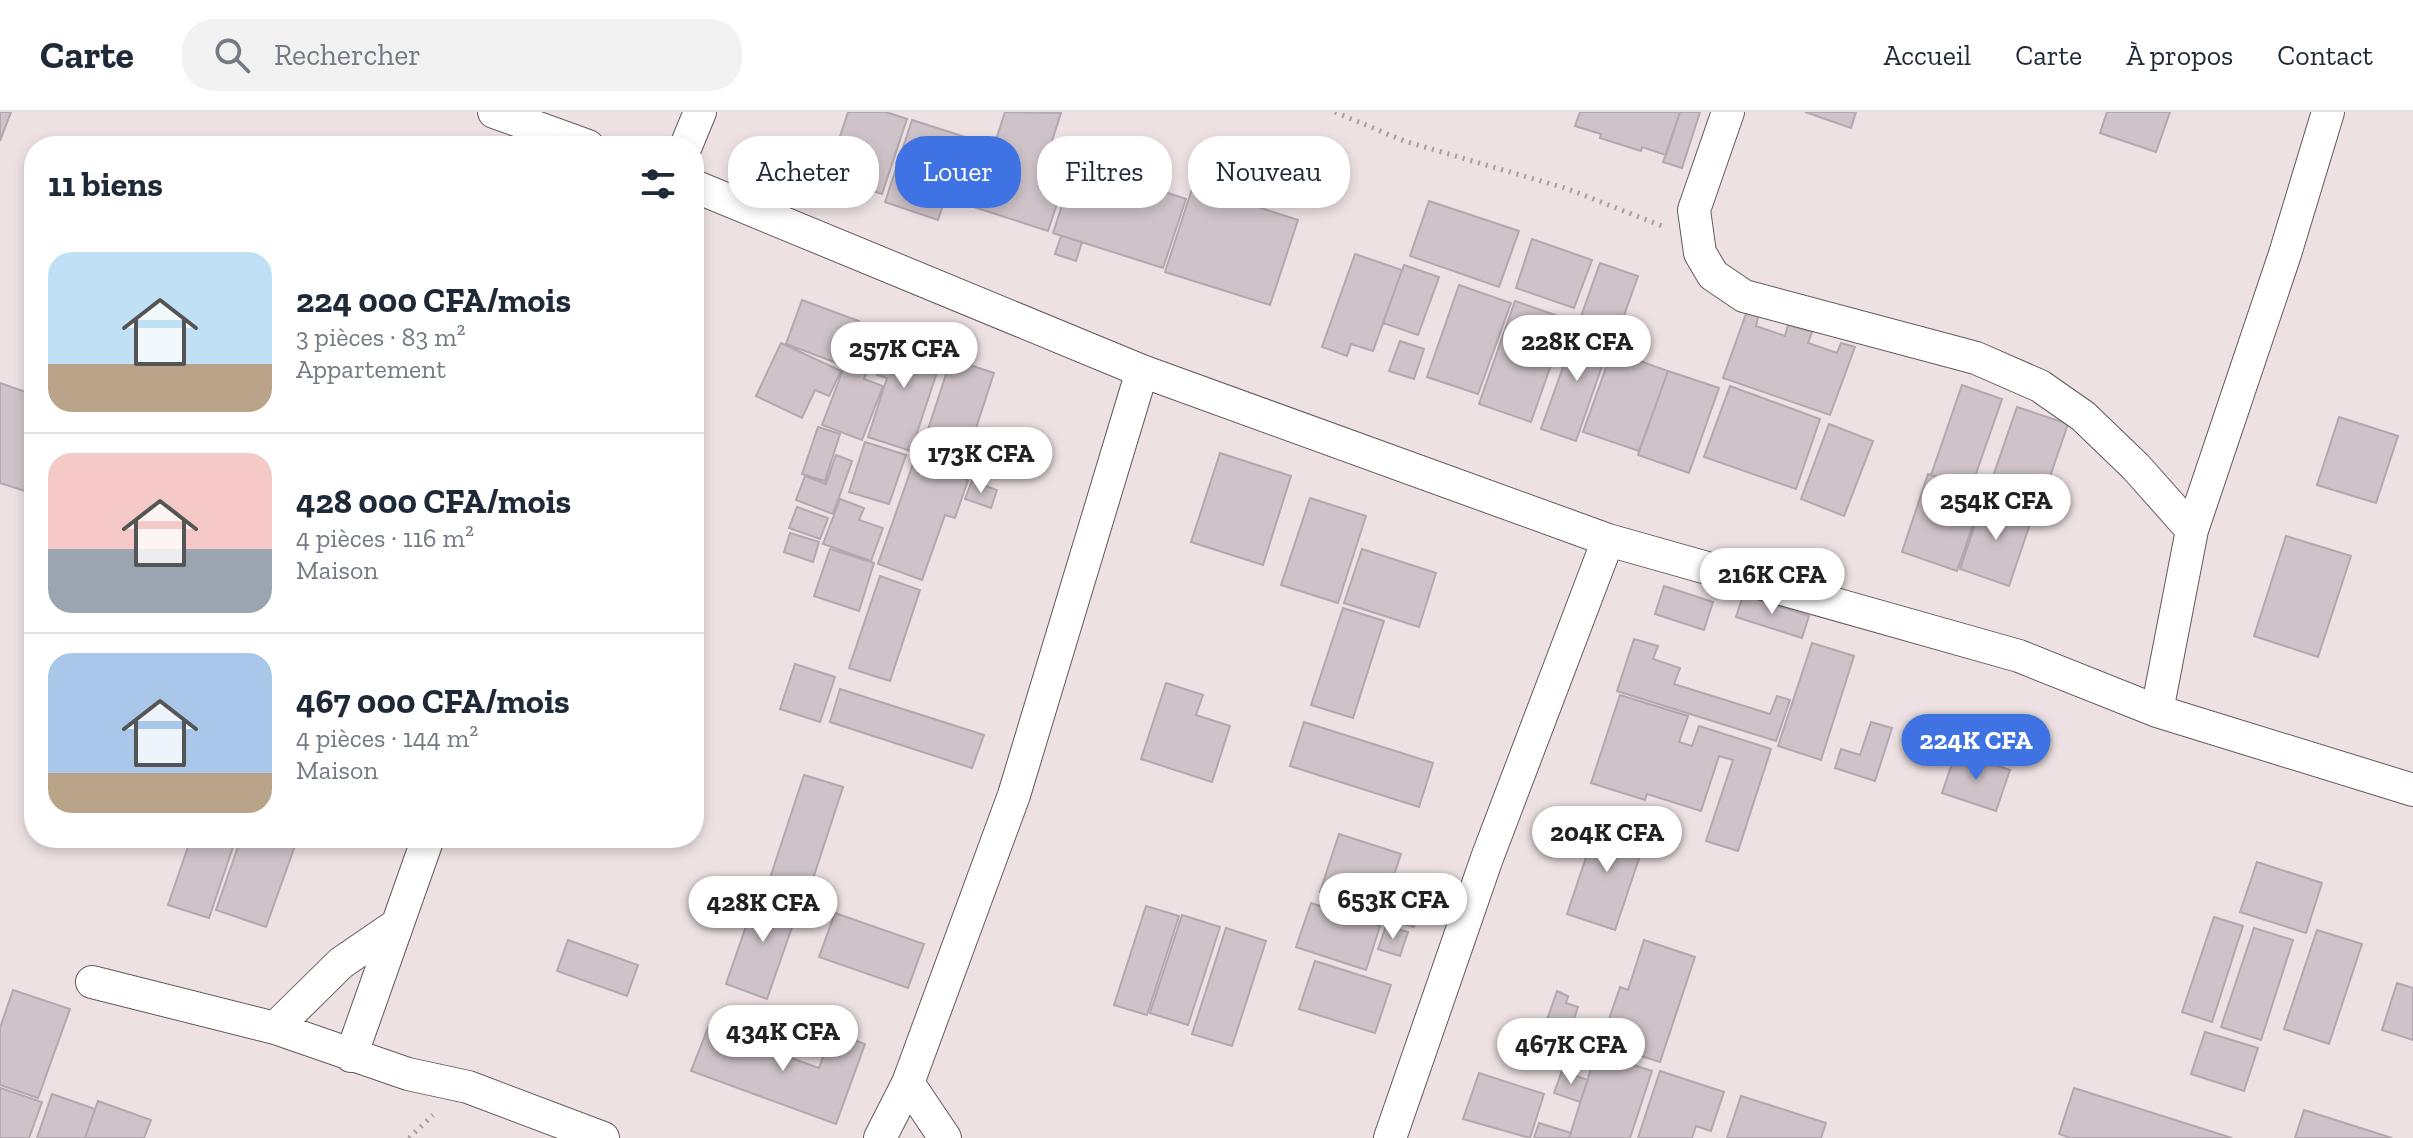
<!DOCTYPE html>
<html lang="fr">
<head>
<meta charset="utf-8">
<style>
	body { margin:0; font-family:"Zilla Slab",serif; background:#f2f2f3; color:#1f2937; height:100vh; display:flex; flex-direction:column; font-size:30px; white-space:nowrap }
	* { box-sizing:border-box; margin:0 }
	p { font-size:26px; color:#747a83 }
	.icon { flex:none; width:44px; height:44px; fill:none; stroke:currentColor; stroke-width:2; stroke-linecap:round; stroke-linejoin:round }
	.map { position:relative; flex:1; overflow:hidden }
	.drawer { position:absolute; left:24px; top:24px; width:680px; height:712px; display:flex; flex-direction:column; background:#fff; border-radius:32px; box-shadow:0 4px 12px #0003 }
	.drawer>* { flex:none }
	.hud { position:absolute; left:728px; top:24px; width:760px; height:72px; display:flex; gap:16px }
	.price { position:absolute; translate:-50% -68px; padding:0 18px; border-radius:28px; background:#fff; color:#222; font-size:26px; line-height:52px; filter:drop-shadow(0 2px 4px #0008) }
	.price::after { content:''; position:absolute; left:50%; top:48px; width:24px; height:18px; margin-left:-12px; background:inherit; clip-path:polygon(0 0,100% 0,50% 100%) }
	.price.current { background:#3f73e3; color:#fff }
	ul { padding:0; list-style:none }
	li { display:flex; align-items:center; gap:24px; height:200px; padding:0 24px }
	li+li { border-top:2px solid #e0e1e3 }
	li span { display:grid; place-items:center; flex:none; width:224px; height:160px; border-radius:24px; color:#555 }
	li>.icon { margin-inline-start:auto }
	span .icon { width:96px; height:96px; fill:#fffc; stroke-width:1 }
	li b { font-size:34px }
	h2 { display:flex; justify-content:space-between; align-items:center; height:96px; padding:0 24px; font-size:34px }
	.tag { padding:0 28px; border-radius:32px; background:#fff; box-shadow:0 4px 12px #0003; font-size:28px; line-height:72px }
	.tag.current { background:#3f73e3; color:#fff }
	header { display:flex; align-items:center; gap:48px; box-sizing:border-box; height:112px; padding:0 40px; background:#fff; border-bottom:2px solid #e0e1e3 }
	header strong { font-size:38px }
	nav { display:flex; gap:44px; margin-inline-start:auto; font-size:28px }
	.search { width:560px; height:72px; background:#f2f2f3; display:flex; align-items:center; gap:20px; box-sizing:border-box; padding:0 28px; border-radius:32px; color:#747a83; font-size:30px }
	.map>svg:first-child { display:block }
	.building { fill:#cec3c8; stroke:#b2a8ad; stroke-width:2 }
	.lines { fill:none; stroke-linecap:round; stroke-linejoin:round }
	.minor-casing { stroke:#63595a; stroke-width:34 }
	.path { stroke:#a89ea0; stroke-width:5; stroke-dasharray:2 6; stroke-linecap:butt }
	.minor { stroke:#fff; stroke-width:32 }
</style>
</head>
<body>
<header>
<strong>Carte</strong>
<div class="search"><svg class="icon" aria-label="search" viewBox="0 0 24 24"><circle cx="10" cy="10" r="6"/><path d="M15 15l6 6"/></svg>Rechercher</div>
<nav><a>Accueil</a><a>Carte</a><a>À propos</a><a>Contact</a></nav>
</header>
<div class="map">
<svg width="2413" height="1026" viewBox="0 0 2413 1026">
	<rect width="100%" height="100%" fill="#ede1e3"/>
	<path class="building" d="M0,0H11L0,29Z
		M848,0H886L907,7L882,82L827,64Z
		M1005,0L1061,1L1047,44L1070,52L1048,119L974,95Z
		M1580,0H1680L1666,43L1642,35L1641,39L1600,26L1601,22L1575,14Z
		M1680,0H1700L1682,56L1663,50Z
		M1805,0H1856L1851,16Z
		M2107,0H2170L2156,40L2100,21Z
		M912,8L965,25L938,108L885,90Z
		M1076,51L1186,87L1163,156L1053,121Z
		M1193,74L1298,108L1270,193L1165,160Z
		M1429,89L1519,119L1499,175L1410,144Z
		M1061,124L1082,130L1076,149L1055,142Z
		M1532,127L1592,148L1574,196L1516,176Z
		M1355,142L1402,158L1373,239L1351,232L1347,244L1322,235Z
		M1600,151L1638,164L1616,226L1578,213Z
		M1404,153L1439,165L1418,223L1383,211Z
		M1459,173L1511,191L1478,282L1427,265Z
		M802,188L859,209L842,253L786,232Z
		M1515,189L1567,207L1531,310L1479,292Z
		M1747,199L1759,202L1756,214L1785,224L1788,213L1812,220L1808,231L1837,241L1841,231L1855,235L1830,303L1723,266Z
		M1578,213L1612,225L1576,329L1541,317Z
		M890,221L944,239L911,339L868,325L887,266L877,263Z
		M1400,229L1424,237L1414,267L1389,259Z
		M781,231L841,259L829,284L815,278L802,306L756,284Z
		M851,237L873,245L864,267L883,274L862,328L822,313Z
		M1612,239L1668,259L1639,339L1583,320Z
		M951,247L994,261L962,359L919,345Z
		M1668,259L1719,276L1689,361L1638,343Z
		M0,271L34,283V382L0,371Z
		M1962,273L2002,287L1971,376L1931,363Z
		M1730,274L1820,307L1796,377L1704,345Z
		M2017,295L2068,312L2040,394L1989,376Z
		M2339,305L2398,324L2376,391L2317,373Z
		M1829,312L1873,329L1844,404L1801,387Z
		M818,315L840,322L825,369L802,362Z
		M865,330L906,343L889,392L849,380Z
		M1220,341L1291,364L1263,453L1191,430Z
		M836,343L852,349L833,402L796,388L805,364L826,372Z
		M914,349L968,368L955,406L945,403L922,468L878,452Z
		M1928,362L1984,381L1957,459L1902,440Z
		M972,369L997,378L991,396L965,387Z
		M1310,386L1366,404L1338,491L1281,473Z
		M1984,386L2033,403L2009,474L1960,457Z
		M840,387L864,396L859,408L883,416L871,449L823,432Z
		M797,395L828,406L820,427L789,416Z
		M790,421L819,430L813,450L784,440Z
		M2286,424L2351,444L2318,545L2254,524Z
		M830,437L874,451L859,499L814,484Z
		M1362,437L1436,461L1419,515L1344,491Z
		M880,464L920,478L890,569L849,556Z
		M1664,474L1713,490L1704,518L1655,502Z
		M1743,483L1809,504L1802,526L1736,505Z
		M1343,496L1384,509L1353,606L1311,593Z
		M1634,527L1658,534L1653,547L1680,556L1674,572L1770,602L1777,584L1790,588L1776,629L1617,579Z
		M1812,531L1854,544L1821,648L1778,634Z
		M795,552L835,565L820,610L780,597Z
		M1166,571L1203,583L1196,603L1230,614L1212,670L1141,647Z
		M840,577L984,623L972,656L830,610Z
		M1620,583L1688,604L1679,630L1692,634L1699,614L1771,637L1738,739L1706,729L1733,648L1719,644L1701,699L1647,682L1645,688L1591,671Z
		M1304,610L1433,651L1419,695L1290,654Z
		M1871,610L1892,616L1875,669L1835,656L1841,637L1860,643Z
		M1956,640L2010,658L1996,699L1942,681Z
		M804,663L843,675L809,779L770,766Z
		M1599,707L1647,723L1615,818L1567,802Z
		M1339,722L1401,742L1382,799L1320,780Z
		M191,726H236L209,806L168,793Z
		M241,726L297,728L266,815L216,798Z
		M2257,750L2322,771L2306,821L2240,800Z
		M759,777L800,792L767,887L726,872Z
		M1394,781L1422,789L1414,815L1385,807Z
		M1311,791L1380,814L1366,858L1296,835Z
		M1146,794L1179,804L1147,903L1114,893Z
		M835,801L924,832L908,876L819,845Z
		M1182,803L1220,815L1188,913L1150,901Z
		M2214,805L2243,814L2212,910L2182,900Z
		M1386,814L1408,820L1400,844L1378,837Z
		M1226,816L1266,829L1232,934L1192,922Z
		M2254,816L2293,828L2261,928L2221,915Z
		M2317,818L2362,832L2329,932L2284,917Z
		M568,828L638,853L627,884L557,859Z
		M1644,828L1695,845L1660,950L1601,931L1620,875L1628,878Z
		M1315,849L1391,873L1375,921L1299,897Z
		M2397,871L2413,876V928L2382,918Z
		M13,878L70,897L38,986L0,973V916Z
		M1557,879L1568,884L1566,891L1578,895L1574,907L1600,915L1594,932L1544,916Z
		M708,916L819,956L832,920L865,932L836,1012L691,959Z
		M1548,917L1597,934L1589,957L1562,948L1560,955L1538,948Z
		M2205,920L2258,936L2244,979L2191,962Z
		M1596,941L1652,959L1630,1026H1569Z
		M1562,959L1588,968L1580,990L1554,981Z
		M1660,959L1724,980L1711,1019L1696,1014L1692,1026H1638Z
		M1479,961L1544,982L1530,1026L1463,1007Z
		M0,976L42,990L29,1026H0Z
		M2074,976L2232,1026H2070L2059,1022Z
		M52,982L95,997L85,1026H37Z
		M1741,984L1826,1011L1821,1026H1727Z
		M98,989L151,1008L144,1026H85Z
		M2304,998L2392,1026H2295Z
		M1539,1011L1571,1021L1569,1026H1534Z"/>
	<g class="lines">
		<defs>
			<path id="minor" d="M494,0L588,34
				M1728,0L1694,98L1700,141L1713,163L1744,184L1976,246L2040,274L2083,304L2136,355L2192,418
				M686,34L700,0
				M694,74L1142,259L1608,428L2019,544L2157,599L2413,678
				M2157,599L2192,418L2285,142L2328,0
				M92,870L275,916L408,962L468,975L603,1026
				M275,916L341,851L395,814
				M351,944L428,726
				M908,971L945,1026
				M880,1026L908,971L1014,683L1142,259
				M1390,1026L1487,746L1608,428"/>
		</defs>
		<use href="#minor" class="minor-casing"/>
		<path class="path" d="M1335,0L1404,29L1568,77L1662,114
			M409,1026L433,1003"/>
		<use href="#minor" class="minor"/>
	</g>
</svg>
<b class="price" style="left:1577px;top:271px">228K CFA</b>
<b class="price" style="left:904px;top:278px">257K CFA</b>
<b class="price" style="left:981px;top:383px">173K CFA</b>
<b class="price" style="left:1996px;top:430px">254K CFA</b>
<b class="price" style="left:1772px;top:504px">216K CFA</b>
<b class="price current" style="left:1976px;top:670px">224K CFA</b>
<b class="price" style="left:1607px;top:762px">204K CFA</b>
<b class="price" style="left:1393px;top:829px">653K CFA</b>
<b class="price" style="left:763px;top:832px">428K CFA</b>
<b class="price" style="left:783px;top:961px">434K CFA</b>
<b class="price" style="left:1571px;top:974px">467K CFA</b>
<div class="hud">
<a class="tag">Acheter</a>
<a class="tag current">Louer</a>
<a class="tag">Filtres</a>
<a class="tag">Nouveau</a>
</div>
<section class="drawer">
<h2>11 biens<svg class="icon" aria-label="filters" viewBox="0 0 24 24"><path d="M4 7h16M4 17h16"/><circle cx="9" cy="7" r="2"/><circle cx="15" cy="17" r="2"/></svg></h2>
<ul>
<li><span style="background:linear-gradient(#bfe0f5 70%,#b9a48a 0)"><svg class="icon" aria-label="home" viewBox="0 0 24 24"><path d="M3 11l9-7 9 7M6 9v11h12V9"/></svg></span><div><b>224 000 CFA/mois</b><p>3 pièces · 83 m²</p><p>Appartement</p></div></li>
<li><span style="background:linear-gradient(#f6c9c9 60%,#9aa5b1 0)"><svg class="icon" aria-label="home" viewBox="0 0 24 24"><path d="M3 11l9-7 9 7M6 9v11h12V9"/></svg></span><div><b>428 000 CFA/mois</b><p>4 pièces · 116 m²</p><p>Maison</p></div></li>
<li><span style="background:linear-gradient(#a9c7e8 75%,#b9a48a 0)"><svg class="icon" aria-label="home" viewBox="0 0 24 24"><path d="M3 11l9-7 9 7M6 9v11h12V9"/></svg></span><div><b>467 000 CFA/mois</b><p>4 pièces · 144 m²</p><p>Maison</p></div></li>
</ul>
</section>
</div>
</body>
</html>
